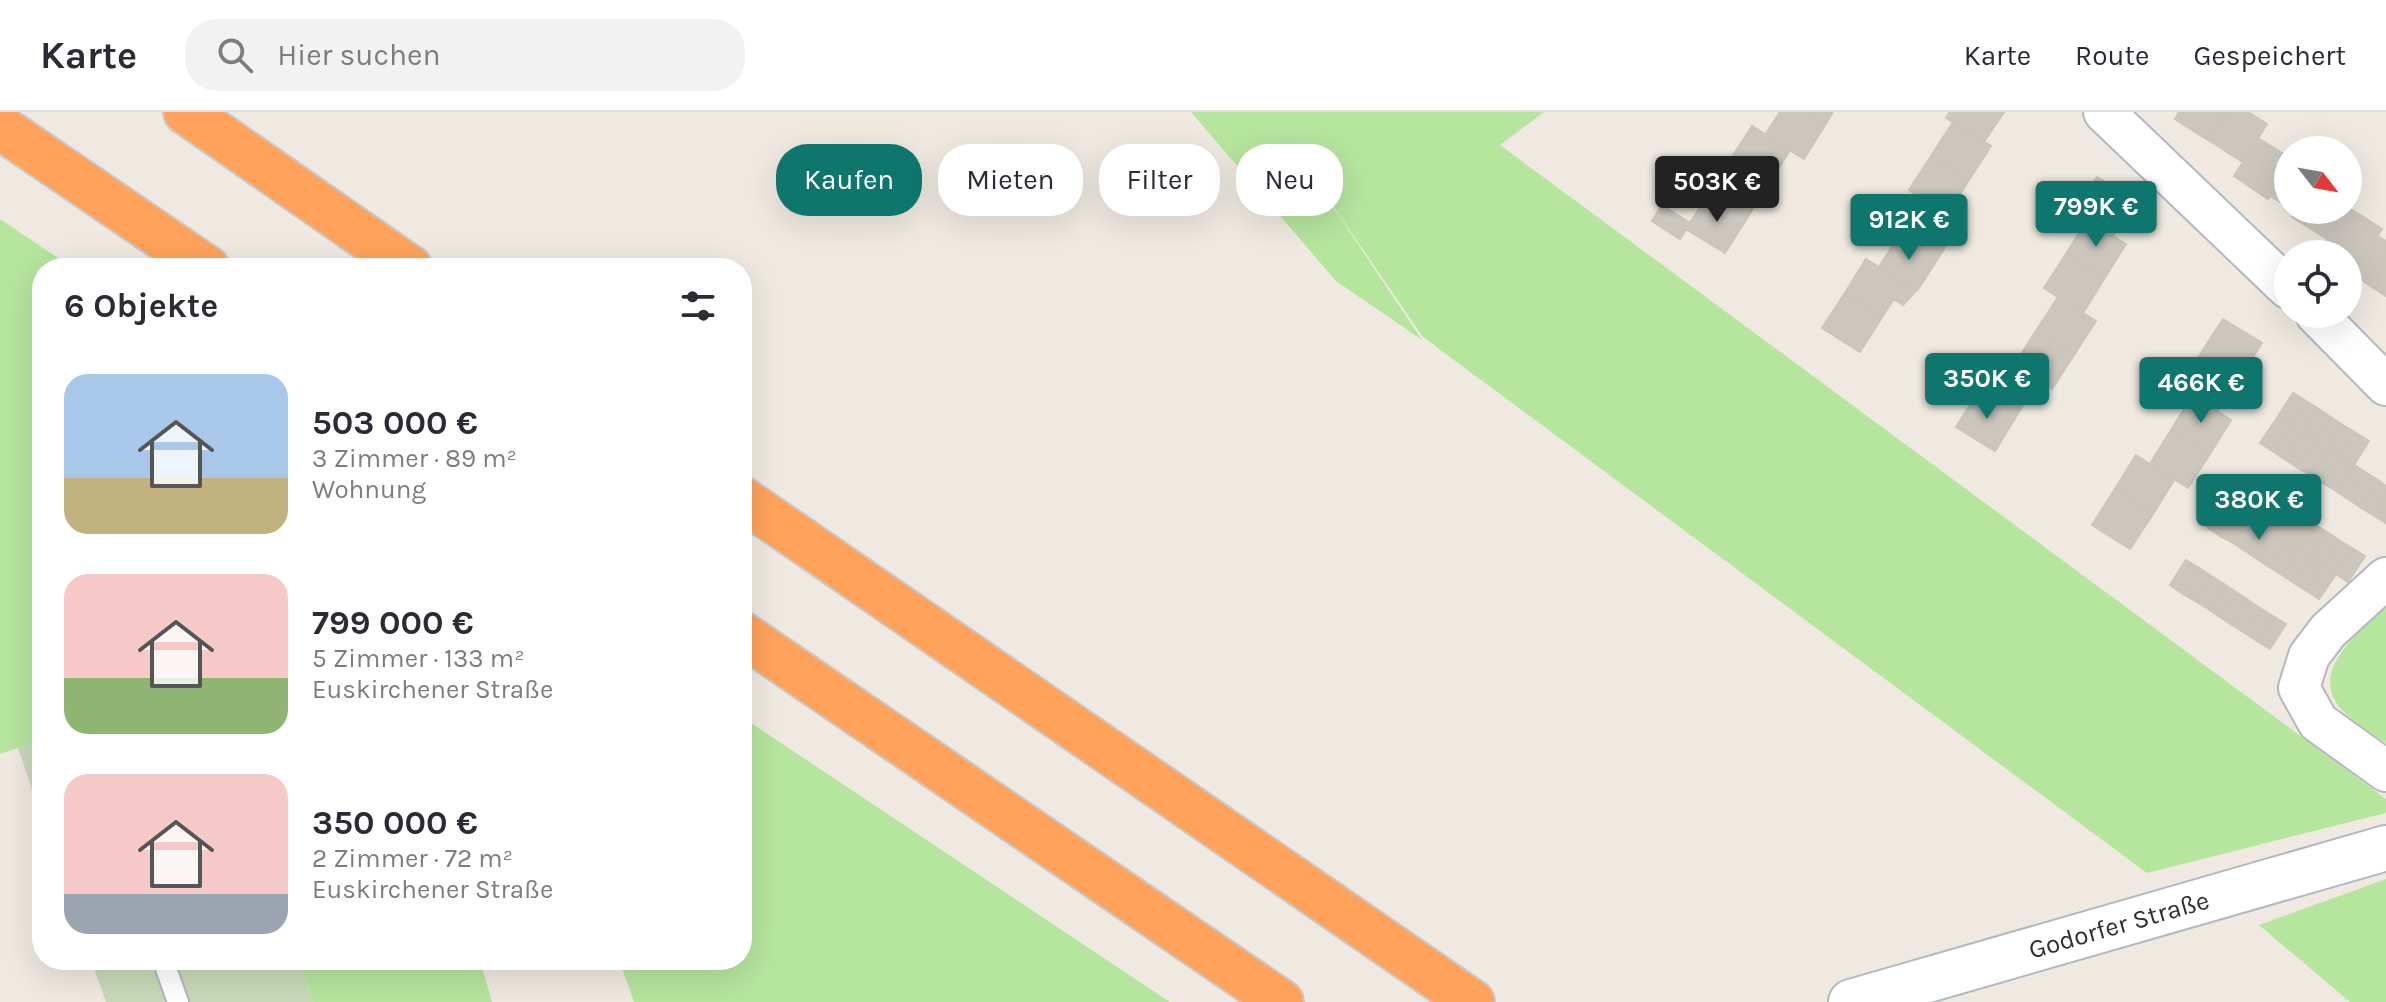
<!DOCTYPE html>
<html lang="de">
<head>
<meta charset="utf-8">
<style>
	body { margin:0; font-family:Karla,sans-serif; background:#f2f2f3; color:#2b2b33; height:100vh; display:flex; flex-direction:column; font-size:30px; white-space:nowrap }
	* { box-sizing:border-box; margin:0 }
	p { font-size:26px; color:#7c7c81 }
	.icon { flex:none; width:44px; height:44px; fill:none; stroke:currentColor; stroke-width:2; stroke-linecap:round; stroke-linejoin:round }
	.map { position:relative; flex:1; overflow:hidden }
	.drawer { position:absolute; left:32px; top:146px; width:720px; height:712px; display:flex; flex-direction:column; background:#fff; border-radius:32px; box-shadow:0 8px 32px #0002 }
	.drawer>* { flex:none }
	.top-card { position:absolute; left:776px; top:32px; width:760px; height:72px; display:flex; gap:16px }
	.needle { width:52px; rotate:121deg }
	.buttons { position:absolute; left:2274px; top:24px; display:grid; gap:16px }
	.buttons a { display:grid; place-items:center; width:88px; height:88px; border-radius:50%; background:#fff; box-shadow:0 8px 32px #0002; font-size:40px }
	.price { position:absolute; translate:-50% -68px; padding:0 18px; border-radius:8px; background:#0f766e; color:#fff; font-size:26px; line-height:52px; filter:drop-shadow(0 2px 4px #0008) }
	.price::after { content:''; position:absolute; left:50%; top:48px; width:24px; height:18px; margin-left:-12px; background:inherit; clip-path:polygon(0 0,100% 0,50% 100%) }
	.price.selected { background:#222; color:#fff }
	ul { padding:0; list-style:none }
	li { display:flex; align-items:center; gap:24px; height:200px; padding:0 32px }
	li span { display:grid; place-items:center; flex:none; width:224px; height:160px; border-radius:24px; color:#555 }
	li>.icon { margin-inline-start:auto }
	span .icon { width:96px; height:96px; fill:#fffc; stroke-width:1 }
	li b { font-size:34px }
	h2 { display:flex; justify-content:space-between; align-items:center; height:96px; padding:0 32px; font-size:34px }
	.chip { padding:0 28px; border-radius:32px; background:#fff; box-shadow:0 8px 32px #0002; font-size:28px; line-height:72px }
	.chip.selected { background:#0f766e; color:#fff }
	header { display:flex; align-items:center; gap:48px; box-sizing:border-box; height:112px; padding:0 40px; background:#fff; border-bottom:2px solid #e1e1e2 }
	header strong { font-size:38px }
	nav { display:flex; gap:44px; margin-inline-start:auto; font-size:28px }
	.search { width:560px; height:72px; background:#f2f2f3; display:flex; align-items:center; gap:20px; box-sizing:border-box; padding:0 28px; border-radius:32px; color:#7c7c81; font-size:30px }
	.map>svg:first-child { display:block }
	.green { fill:#b6e59e }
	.cemetery { fill:#c8d9b8 }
	.building { fill:#cbc7bf; stroke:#cbc5ba; stroke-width:2 }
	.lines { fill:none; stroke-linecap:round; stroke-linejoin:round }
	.lane-casing { stroke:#b4b7c1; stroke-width:24 }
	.street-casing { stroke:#b4b7c1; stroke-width:44 }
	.secondary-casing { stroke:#b4b7c1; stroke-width:48 }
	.highway-casing { stroke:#c9c9c9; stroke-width:48 }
	.lane { stroke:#fff; stroke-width:20 }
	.street { stroke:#fff; stroke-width:40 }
	.secondary { stroke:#fff; stroke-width:44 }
	.highway { stroke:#ffa35c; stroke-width:44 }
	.labels { text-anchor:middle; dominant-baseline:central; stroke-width:6; stroke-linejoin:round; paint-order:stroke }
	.street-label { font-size:26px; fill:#2e2e2e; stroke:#fff }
</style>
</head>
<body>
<header>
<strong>Karte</strong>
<div class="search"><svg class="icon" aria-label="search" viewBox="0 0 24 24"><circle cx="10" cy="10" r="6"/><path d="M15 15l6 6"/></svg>Hier suchen</div>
<nav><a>Karte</a><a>Route</a><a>Gespeichert</a></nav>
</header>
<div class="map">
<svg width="2386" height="890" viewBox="0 0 2386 890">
	<rect width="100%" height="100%" fill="#efe9e1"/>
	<path class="green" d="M1191,0H1544L1500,33L2386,687V701L2147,761L1423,225L1313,65L1422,228L1336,169Z
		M0,107L73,156H42V628L0,642Z
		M2386,495V631C2373,622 2357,613 2345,601C2304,562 2358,521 2386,495Z
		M742,605L1170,890H634L619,848H742Z
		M2386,767V890H2350L2259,813Z
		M299,848H480L492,890H313Z"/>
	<path class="cemetery" d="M42,628V707L18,636Z
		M91,848H299L313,890H106Z"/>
	<path class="building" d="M1780,0H1805L1825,13L1804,47L1765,23Z
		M1805,0H1833L1825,13Z
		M1950,0H2004L1984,30L1946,6Z
		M2179,0H2226L2208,28L2175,7Z
		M2226,0H2248L2267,12L2243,50L2208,28Z
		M1953,10L1991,34L1969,68L1931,44Z
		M1752,14L1790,38L1768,73L1730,48Z
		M2258,26L2288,45V56L2268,87L2234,64Z
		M1931,44L1969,68L1947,102L1909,78Z
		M1730,48L1768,73L1747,106L1709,82Z
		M2288,56V85L2283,92L2270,84Z
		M2097,65L2135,89L2113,124L2075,100Z
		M1709,82L1747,106L1725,141L1686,117Z
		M1923,87L1960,111L1939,145L1901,121Z
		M1662,93L1690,111L1680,127L1652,109Z
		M2348,95L2382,117L2357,155L2348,150V142H2336L2323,133Z
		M2296,98H2346L2327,127L2292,105Z
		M2087,108L2126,132L2104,167L2066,142Z
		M1901,121L1939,145L1917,179L1879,155Z
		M2377,124L2386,129V184L2352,162Z
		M2066,142L2104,167L2083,201L2044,176Z
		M1866,147L1916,179L1903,193L1894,187L1882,205L1845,181Z
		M1845,181L1882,205L1860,240L1822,216Z
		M2058,185L2096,209L2074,243L2036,219Z
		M2223,207L2262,231L2240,265L2201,241Z
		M2036,219L2074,243L2052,277L2014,253Z
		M2201,241L2240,265L2218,299L2179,275Z
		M2000,245L2039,269L2017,303L1979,279Z
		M1979,279L2017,303L1995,339L1956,315Z
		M2293,281L2306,289L2290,314L2277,306Z
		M2193,283L2231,308L2210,342L2171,318Z
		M2306,289L2319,297L2302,322L2290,314Z
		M2319,297L2331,305L2314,330L2302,322Z
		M2331,305L2343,313L2327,338L2314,330Z
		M2277,306L2290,314L2274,340L2260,331Z
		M2343,313L2356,321L2339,346L2327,338Z
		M2290,314L2302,322L2286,348L2274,340Z
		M2171,318L2210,342L2188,376L2150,352Z
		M2356,321L2369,329L2354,353L2340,345Z
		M2302,322L2314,330L2298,356L2286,348Z
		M2314,330L2327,338L2311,363L2298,356Z
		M2327,338L2339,346L2323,371L2311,363Z
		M2136,343L2174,368L2153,402L2115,377Z
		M2340,345L2353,352L2336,379L2323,371Z
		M2353,352L2365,360L2348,387L2336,379Z
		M2365,360L2378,368L2360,395L2348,387Z
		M2240,364L2253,373L2236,398L2223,390Z
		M2378,368L2386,374V383L2373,403L2360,395Z
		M2253,373L2265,380L2248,406L2236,398Z
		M2115,377L2153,402L2130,437L2092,413Z
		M2265,380L2277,388L2261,414L2248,406Z
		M2386,383V411L2373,403Z
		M2277,388L2290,396L2273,422L2261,414Z
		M2223,390L2236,398L2220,424L2207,415Z
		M2290,396L2302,404L2286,430L2273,422Z
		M2236,398L2248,406L2233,431L2220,424Z
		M2302,404L2314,412L2298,438L2286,430Z
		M2248,406L2261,414L2245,439L2233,431Z
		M2314,412L2327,420L2310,446L2298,438Z
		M2261,414L2273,422L2257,447L2245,439Z
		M2327,420L2339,428L2323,454L2310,446Z
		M2273,422L2286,430L2269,455L2257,447Z
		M2339,428L2352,436L2336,462L2323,454Z
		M2286,430L2298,438L2282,463L2269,455Z
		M2352,436L2365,444L2348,470L2336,462Z
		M2298,438L2310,446L2294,471L2282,463Z
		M2310,446L2323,454L2307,479L2294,471Z
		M2186,448L2199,456L2183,482L2170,473Z
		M2323,454L2336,462L2319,487L2307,479Z
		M2199,456L2211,464L2195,489L2183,482Z
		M2211,464L2224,472L2208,497L2195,489Z
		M2224,472L2236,480L2220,505L2208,497Z
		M2236,480L2248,488L2232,513L2220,505Z
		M2248,488L2260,496L2245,521L2232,513Z
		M2260,496L2273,504L2257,529L2245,521Z
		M2273,504L2286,512L2270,537L2257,529Z"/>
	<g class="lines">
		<defs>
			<path id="lane" d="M163,848L178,890"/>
			<path id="street" d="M2104,0L2288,176
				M2316,202L2386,273
				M2386,466L2328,519L2309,544L2299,576L2318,610L2386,659"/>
			<path id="secondary" d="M1851,890L2386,736"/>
			<path id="highway" d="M186,0L410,156
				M0,15L207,156
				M742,387L1472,890
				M742,522L1281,890"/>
		</defs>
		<use href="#lane" class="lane-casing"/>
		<use href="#street" class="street-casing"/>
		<use href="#secondary" class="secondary-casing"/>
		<use href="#highway" class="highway-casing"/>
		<use href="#lane" class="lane"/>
		<use href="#street" class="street"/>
		<use href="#secondary" class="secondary"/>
		<use href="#highway" class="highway"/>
	</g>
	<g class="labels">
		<g class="street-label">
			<text transform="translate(2119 813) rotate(-16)">Godorfer Straße</text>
		</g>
	</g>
</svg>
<div class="buttons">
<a><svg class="needle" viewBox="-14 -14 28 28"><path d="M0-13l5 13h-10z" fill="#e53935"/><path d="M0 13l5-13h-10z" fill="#7c7c81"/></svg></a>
<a><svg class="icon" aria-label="locate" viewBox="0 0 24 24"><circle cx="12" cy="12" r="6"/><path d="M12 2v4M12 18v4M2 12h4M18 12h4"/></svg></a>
</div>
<b class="price selected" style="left:1717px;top:112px">503K €</b>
<b class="price" style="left:2096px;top:137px">799K €</b>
<b class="price" style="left:1909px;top:150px">912K €</b>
<b class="price" style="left:1987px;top:309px">350K €</b>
<b class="price" style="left:2201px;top:313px">466K €</b>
<b class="price" style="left:2259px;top:430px">380K €</b>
<div class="top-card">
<a class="chip selected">Kaufen</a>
<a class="chip">Mieten</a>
<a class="chip">Filter</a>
<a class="chip">Neu</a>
</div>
<section class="drawer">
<h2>6 Objekte<svg class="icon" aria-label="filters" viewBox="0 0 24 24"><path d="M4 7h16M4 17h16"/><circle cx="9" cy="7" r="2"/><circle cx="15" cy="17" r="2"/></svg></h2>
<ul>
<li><span style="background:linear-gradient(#a9c7e8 65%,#c2b280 0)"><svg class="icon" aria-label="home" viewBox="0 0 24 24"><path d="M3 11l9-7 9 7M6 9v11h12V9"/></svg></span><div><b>503 000 €</b><p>3 Zimmer · 89 m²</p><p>Wohnung</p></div></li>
<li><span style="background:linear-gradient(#f6c9c9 65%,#8fb573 0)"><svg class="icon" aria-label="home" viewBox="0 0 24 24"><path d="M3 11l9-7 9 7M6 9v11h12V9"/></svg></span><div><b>799 000 €</b><p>5 Zimmer · 133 m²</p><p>Euskirchener Straße</p></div></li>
<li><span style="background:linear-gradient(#f6c9c9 75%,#9aa5b1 0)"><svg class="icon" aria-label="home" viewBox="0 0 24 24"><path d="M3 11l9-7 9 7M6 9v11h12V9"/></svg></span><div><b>350 000 €</b><p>2 Zimmer · 72 m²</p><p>Euskirchener Straße</p></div></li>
</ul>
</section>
</div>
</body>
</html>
